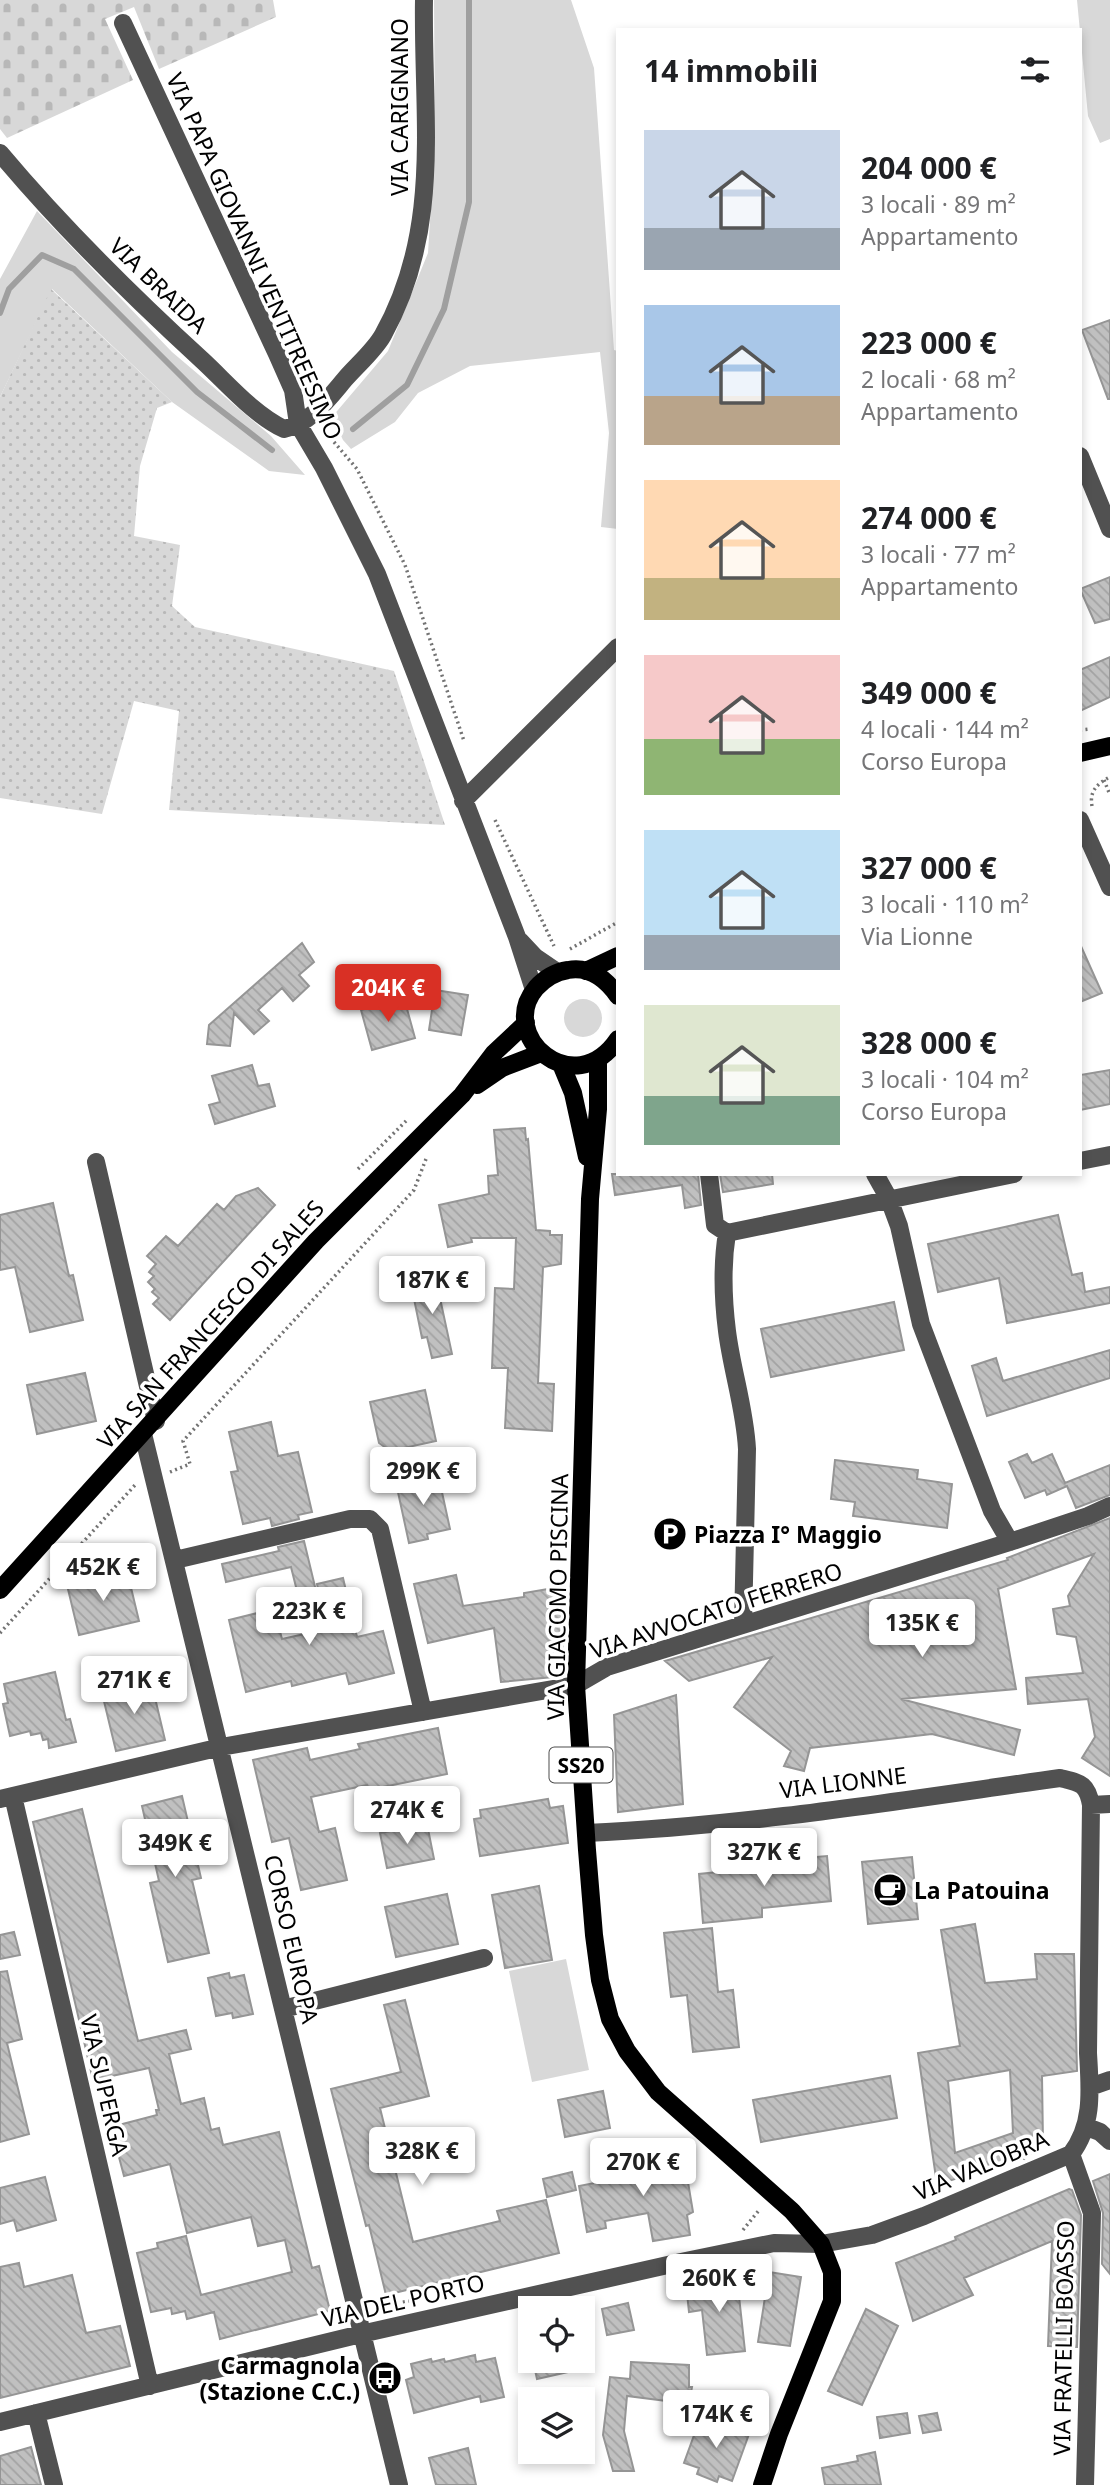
<!DOCTYPE html>
<html lang="it">
<head>
<meta charset="utf-8">
<style>
	body { margin:0; font-family:"Noto Sans",sans-serif; background:#f6f6f6; color:#202124; height:100vh; display:flex; flex-direction:column; font-size:26px; white-space:nowrap }
	* { box-sizing:border-box; margin:0 }
	p { font-size:23px; color:#757577 }
	.icon { flex:none; width:38px; height:38px; fill:none; stroke:currentColor; stroke-width:2; stroke-linecap:round; stroke-linejoin:round }
	.map { position:relative; flex:1; overflow:hidden }
	.sheet { position:absolute; left:616px; top:28px; width:466px; height:1148px; display:flex; flex-direction:column; background:#fff; border-radius:0px; box-shadow:0 4px 10px #0003 }
	.sheet>* { flex:none }
	.controls { position:absolute; left:518px; top:2296px; display:grid; gap:14px }
	.controls a { display:grid; place-items:center; width:77px; height:77px; border-radius:0px; background:#fff; box-shadow:0 4px 10px #0003; font-size:35px }
	.price { position:absolute; translate:-50% -60px; padding:0 16px; border-radius:7px; background:#fff; color:#222; font-size:23px; line-height:46px; filter:drop-shadow(0 2px 4px #0008) }
	.price::after { content:''; position:absolute; left:50%; top:42px; width:21px; height:16px; margin-left:-10px; background:inherit; clip-path:polygon(0 0,100% 0,50% 100%) }
	.price.current { background:#d93025; color:#fff }
	ul { padding:0; list-style:none }
	li { display:flex; align-items:center; gap:21px; height:175px; padding:0 28px }
	li span { display:grid; place-items:center; flex:none; width:196px; height:140px; border-radius:0px; color:#555 }
	li>.icon { margin-inline-start:auto }
	span .icon { width:84px; height:84px; fill:#fffc; stroke-width:1 }
	li b { font-size:30px }
	h2 { display:flex; justify-content:space-between; align-items:center; height:84px; padding:0 28px; font-size:30px }
	.map>svg:first-child { display:block }
	.grass { fill:#d8d8d8 }
	.cemetery { fill:url(#cemetery-stones) }
	.garden { fill:url(#garden-dots) }
	.lines { fill:none; stroke-linecap:round; stroke-linejoin:round }
	.stream { stroke:#9f9f9f; stroke-width:6 }
	.building { fill:url(#building-back-hatch); stroke:#959595; stroke-width:2; fill-rule:evenodd }
	.path { stroke:#737373; stroke-width:3.5; stroke-dasharray:2 3.5; stroke-linecap:butt }
	.minor { stroke:#515151; stroke-width:18 }
	.major { stroke:#000; stroke-width:18 }
	.labels { text-anchor:middle; dominant-baseline:central; stroke-width:7; stroke-linejoin:round; paint-order:stroke }
	.shield { fill:#fff; stroke:#4c4c4c; stroke-width:2 }
	.shield-label { font-size:21px; font-weight:bold; fill:#000 }
	.street-label { font-size:23px; fill:#000; stroke:#fff }
	.poi-label { font-size:23px; font-weight:bold; fill:#000; stroke:#fff; text-anchor:start }
</style>
</head>
<body>
<div class="map">
<svg width="1110" height="2485" viewBox="0 0 1110 2485">
	<defs>
		<pattern id="cemetery-stones" width="16" height="16" patternUnits="userSpaceOnUse" patternTransform="scale(1.75)"><rect width="16" height="16" fill="#d8d8d8"/><path d="M2 7V4a2 2 0 0 1 4 0v3zM10 15v-3a2 2 0 0 1 4 0v3z" fill="#b8b8b8"/></pattern>
		<pattern id="garden-dots" width="8" height="8" patternUnits="userSpaceOnUse" patternTransform="scale(1.75)"><rect width="8" height="8" fill="#d8d8d8"/><path d="M2 2h.1M6 6h.1" fill="none" stroke="#b8b8b8" stroke-width="1.8" stroke-linecap="round"/></pattern>
		<pattern id="building-back-hatch" width="6" height="6" patternUnits="userSpaceOnUse" patternTransform="scale(1.75)"><rect width="6" height="6" fill="#c0c0c0"/><path d="M-1 5l2 2M0 0l6 6M5-1l2 2" fill="none" stroke="#a3a3a3"/></pattern>
	</defs>
	<rect width="100%" height="100%" fill="#fff"/>
	<path class="grass" d="M434,0H571L594,68L614,350L618,351V529L601,527L609,433L600,352L470,366L418,393L395,422L351,449L343,440L332,417L388,351L428,253L435,139Z
		M1077,0H1110V139L1100,143L1088,116Z
		M37,211L172,352L271,436L305,475L269,471L172,402L52,289L0,397V279Z
		M564 1018a19 19 0 1 1 38 0a19 19 0 1 1-38 0Z
		M566,1959L589,2070L532,2082L509,1971Z"/>
	<path class="cemetery" d="M0,0H273L276,17L159,69L134,7L105,19L133,80L7,138L0,129Z"/>
	<path class="garden" d="M51,289L172,402L157,408L140,466L134,536L180,545L172,606L195,627L394,671L445,825L169,810L179,711L134,701L102,814L0,798V397Z"/>
	<g class="lines">
		<path class="stream" d="M0,313L9,289L42,255L74,269L197,392L272,450
			M353,429L407,385L444,309L469,202V0"/>
	</g>
	<path class="building" d="M1110,320V399H1108L1082,330Z
		M1110,577V619L1095,623L1080,589Z
		M1110,657V697L1080,711V670Z
		M302,943L314,962L299,975L309,986L293,1001L282,988L258,1010L269,1021L254,1034L234,1013L230,1046L207,1044L209,1025Z
		M1080,944L1102,993L1080,1002Z
		M435,990L468,995L461,1035L429,1030Z
		M404,998L415,1038L372,1050L361,1010Z
		M252,1065L258,1086L269,1084L275,1106L215,1124L209,1105L220,1102L212,1076Z
		M1110,1070V1104L1080,1110V1075Z
		M525,1128L526,1140L528,1139L536,1230L550,1231V1235H562L561,1264L543,1267L538,1383L554,1384L552,1431L505,1428L508,1368H492L495,1288L514,1289L516,1238H471L472,1242L448,1247L439,1205L489,1194L488,1176L498,1175L494,1130Z
		M612,1174H698L701,1205L685,1208L682,1185L615,1195Z
		M720,1174H772L773,1184L723,1192Z
		M258,1188L275,1205L170,1320L153,1304L159,1298L152,1292L155,1289L148,1282L154,1276L149,1272L156,1264L147,1256L166,1236L178,1246L217,1204L224,1210L236,1196Z
		M53,1203L69,1276L73,1275L83,1320L30,1332L15,1267L0,1270V1215Z
		M1058,1215L1072,1275L1082,1273L1085,1292L1110,1287V1303L1007,1323L999,1278L938,1292L928,1244Z
		M435,1275L452,1354L432,1358L427,1337L422,1338L413,1294L416,1293L413,1280Z
		M894,1302L904,1350L771,1377L761,1329Z
		M1110,1350V1378L987,1416L972,1366L996,1358L1003,1381Z
		M85,1373L96,1421L37,1434L27,1385Z
		M425,1390L436,1441L390,1451L379,1443L370,1402Z
		M271,1422L278,1456L298,1452L312,1512L298,1515L299,1519L272,1526L270,1518L243,1524L231,1472L238,1471L229,1432Z
		M1027,1454L1032,1463L1052,1454L1065,1483L1110,1465V1495L1076,1508L1067,1486L1047,1495L1045,1490L1025,1498L1009,1462Z
		M835,1460L918,1470L917,1479L952,1484L947,1528L853,1516L855,1502L831,1499Z
		M438,1474L450,1529L427,1534L428,1539L409,1543L396,1483Z
		M1110,1518V1776L1082,1758L1095,1737L1088,1699L1028,1704L1026,1678L1083,1673L1076,1637L1057,1634L1053,1609L1070,1606L1068,1596L1094,1554L998,1589L1016,1689L901,1699L1020,1730L1014,1755L932,1734L810,1748L804,1771L784,1766L791,1751L734,1707L772,1657L689,1681L665,1661L1008,1560L1007,1558Z
		M304,1541L317,1595L299,1599L291,1567L226,1582L222,1564L279,1551L278,1547Z
		M127,1571L139,1621L79,1635L67,1585Z
		M456,1575L463,1606L524,1597V1593L560,1587L564,1676L501,1682L494,1628L428,1643L414,1584Z
		M343,1578L357,1637L383,1631L394,1673L349,1684L346,1673L292,1686L291,1681L246,1692L229,1620L274,1609L282,1639L327,1629L317,1584Z
		M55,1672L66,1720L70,1719L76,1742L49,1748L48,1739L43,1740L41,1733L31,1735L30,1731L10,1736L3,1704L8,1703L4,1684Z
		M151,1681L165,1740L116,1751L102,1693Z
		M676,1695L683,1804L618,1812L614,1715Z
		M438,1728L447,1774L368,1790L367,1785L311,1797L319,1832L335,1828L347,1880L301,1890L289,1838L272,1842L253,1760L307,1748L310,1760L360,1749L358,1744Z
		M182,1796L201,1878L192,1880L209,1953L168,1962L150,1883L159,1881L142,1806Z
		M548,1799L550,1808L563,1806L568,1843L480,1856L474,1819L481,1818L480,1810Z
		M82,1809L138,2041L186,2030L191,2049L169,2054L181,2104L204,2098L211,2130L219,2128L223,2145L279,2132L312,2268L319,2266L330,2311L220,2339L214,2312L187,2319L185,2311L172,2314L171,2308L151,2312L137,2253L158,2248L157,2243L186,2236L201,2295L292,2272L285,2240L258,2246L251,2217L187,2233L170,2164L124,2176L111,2127L157,2115L156,2110H159L149,2068L93,2080L33,1822Z
		M427,1824L434,1859L387,1868L380,1833Z
		M827,1856L831,1901L762,1908V1917L703,1923L699,1874L758,1868L757,1862Z
		M912,1857L918,1919L868,1924L862,1862Z
		M539,1886L552,1960L505,1968L492,1895Z
		M447,1894L458,1944L396,1957L385,1907Z
		M975,1924L985,1983L1037,1979L1035,1954H1074L1077,2071L1042,2076L1043,2143L1024,2159L1021,2157L937,2185L918,2053L960,2046L941,1930ZM1010,2070L1013,2133L955,2153L948,2081Z
		M712,1928L718,1992L733,1990L739,2047L693,2052L687,1995L671,1997L664,1933Z
		M14,1932L20,1955L0,1959V1935Z
		M7,1971L22,2039L7,2043L29,2134L0,2142V1972Z
		M229,1973L230,1978L244,1975L253,2014L233,2018L232,2013L216,2016L208,1978Z
		M405,2000L429,2096L380,2108L413,2242L500,2221L497,2211L546,2200L559,2253L386,2295L369,2225L366,2226L331,2089L401,2072L384,2005Z
		M890,2076L897,2118L761,2142L753,2100Z
		M603,2091L610,2128L565,2137L558,2100Z
		M674,2151L678,2177L687,2176L693,2212L687,2215L690,2235L653,2241L648,2213L605,2221L606,2228L587,2232L579,2186L641,2174L639,2157Z
		M572,2172L576,2190L547,2197L543,2179Z
		M1110,2174V2274L1102,2264L1103,2213L1093,2181Z
		M45,2177L56,2220L17,2231L14,2220L0,2224V2188Z
		M1069,2189L1072,2190L1081,2215L1077,2347L1048,2346L1052,2241L964,2278L973,2295L913,2321L896,2263L956,2240L955,2237Z
		M19,2263L24,2287L72,2275L86,2333L120,2326L130,2366L0,2398V2267Z
		M769,2272L801,2277L790,2346L758,2342Z
		M737,2278L745,2351L707,2355L702,2310L689,2312L686,2284Z
		M628,2303L634,2330L607,2335L602,2309Z
		M866,2309L898,2326L862,2405L828,2391Z
		M475,2355L476,2362L495,2358L504,2397L481,2402L480,2396L414,2413L406,2380L414,2377L411,2364L431,2359L432,2362L444,2359L445,2362Z
		M533,2361H585L586,2368L537,2379Z
		M631,2362L689,2365V2387H692L689,2404L627,2396L624,2431L634,2471H613L603,2435L610,2377L630,2379Z
		M907,2413L910,2433L880,2438L877,2417Z
		M937,2413L941,2430L923,2433L919,2416Z
		M701,2416L749,2434L732,2481L719,2476L717,2482L697,2474L699,2468L684,2463Z
		M31,2447L41,2485H0V2456Z
		M468,2448L476,2485H436L429,2458Z
		M875,2452L881,2485H825L822,2468L858,2461L857,2456Z"/>
	<g class="lines">
		<path class="path" d="M334,442L357,469L405,565L464,741
			M1080,730L1089,729
			M1104,780L1110,795
			M1092,806C1089,791 1098,783 1110,777
			M495,820L554,946
			M570,949L618,922
			M358,1169L407,1120
			M170,1472L190,1464L183,1441L414,1190L426,1159
			M0,1633L136,1484
			M743,2230L760,2209
			M380,2310L379,2307L424,2298"/>
		<path class="minor" d="M123,23L277,354L293,390L298,424L324,468L377,574L517,937L534,990
			M0,153C62,227 131,295 202,360C228,384 253,414 284,429C311,423 328,399 345,379C357,365 374,351 383,335C443,227 422,117 424,0
			M1080,456L1110,529
			M463,801L618,647
			M1080,820L1110,887
			M520,941L535,957L557,972
			M1080,1161L1110,1155
			M96,1162L156,1421
			M709,1174L715,1225L727,1233
			M875,1174L889,1199L899,1226L921,1324L992,1511L1010,1542
			M727,1233C722,1264 723,1299 727,1331C732,1371 745,1409 747,1449L743,1625
			M727,1233L1014,1174
			M143,1434L399,2485
			M175,1560L350,1519H370L380,1529L423,1712
			M13,1796L150,2386
			M0,1799L221,1747L576,1685L607,1667L1010,1542L1088,1516L1110,1506
			M1091,1805L1110,1804
			M283,2009L484,1958
			M1090,2087L1110,2080
			M1087,2127L1100,2132L1110,2141
			M1071,2154L1092,2213L1085,2485
			M36,2413L54,2485
			M0,2422L361,2334L681,2262L774,2243L821,2244L872,2235L924,2216L1071,2154C1094,2124 1090,2089 1088,2053L1091,1805C1087,1783 1080,1783 1060,1778C903,1800 745,1826 586,1833"/>
		<path class="major" d="M1080,753L1110,746
			M586,971L618,956
			M618,996C606,979 590,966 568,970C555,972 545,978 536,988C496,1035 574,1104 618,1039
			M598,1060V1109L590,1199L576,1685L587,1850L594,1935L600,1980L610,2019L627,2051L658,2092L792,2211L821,2244L832,2272V2301L779,2434L762,2485
			M561,1064L573,1093L587,1157
			M477,1085L502,1068L541,1053
			M0,1590L316,1241L462,1095L494,1053L526,1023"/>
	</g>
	<defs>
		<symbol id="parking-disc" viewBox="-11 -11 22 22"><circle r="9.5" fill="#000" stroke="#fff"/><path d="M-3.5-5.5H1a3.5 3.5 0 0 1 0 7H-1V5.5H-3.5ZM-1-3.4V-.6H.8a1.4 1.4 0 0 0 0-2.8Z" fill="#fff"/></symbol>
		<symbol id="cafe-disc" viewBox="-11 -11 22 22"><circle r="9.5" fill="#000" stroke="#fff"/><path d="M-5.5-4.5H6V0H3Q3 3.5 0 3.5H-2.5Q-5.5 3.5-5.5 0ZM3-3.2v2h1.7v-2ZM-6 4.5H4V6H-6Z" fill="#fff"/></symbol>
		<symbol id="bus-disc" viewBox="-11 -11 22 22"><circle r="9.5" fill="#000" stroke="#fff"/><path d="M-5-6H5V4H4V6H2V4H-2V6H-4V4H-5ZM-3.5-4V0h7V-4ZM-3.5 1.2v1.5H-2V1.2ZM2 1.2v1.5H3.5V1.2Z" fill="#fff"/></symbol>
	</defs>
	<g fill-rule="evenodd">
		<use href="#parking-disc" x="651" y="1515" width="38" height="38"/>
		<use href="#cafe-disc" x="871" y="1871" width="38" height="38"/>
		<use href="#bus-disc" x="366" y="2359" width="38" height="38"/>
	</g>
	<g class="labels">
		<rect class="shield" x="549.5" y="1747.5" width="63" height="35" rx="5"/>
		<g class="shield-label">
			<text x="581" y="1765">SS20</text>
		</g>
		<g class="street-label">
			<text transform="translate(399 107) rotate(-90)">VIA CARIGNANO</text>
			<text transform="translate(255 256) rotate(66)">VIA PAPA GIOVANNI VENTITREESIMO</text>
			<text transform="translate(159 285) rotate(44)">VIA BRAIDA</text>
			<text transform="translate(210 1324) rotate(-48)">VIA SAN FRANCESCO DI SALES</text>
			<text transform="translate(557 1597) rotate(-89)">VIA GIACOMO PISCINA</text>
			<text transform="translate(716 1610) rotate(-18)">VIA AVVOCATO FERRERO</text>
			<text transform="translate(843 1782) rotate(-7)">VIA LIONNE</text>
			<text transform="translate(292 1939) rotate(77)">CORSO EUROPA</text>
			<text transform="translate(105 2085) rotate(77)">VIA SUPERGA</text>
			<text transform="translate(981 2165) rotate(-23)">VIA VALOBRA</text>
			<text transform="translate(403 2300) rotate(-13)">VIA DEL PORTO</text>
			<text transform="translate(1063 2338) rotate(-89)">VIA FRATELLI BOASSO</text>
		</g>
		<g class="poi-label">
			<text x="694" y="1534">Piazza I° Maggio</text>
			<text x="914" y="1890">La Patouina</text>
			<text x="360" y="2365" text-anchor="end">Carmagnola<tspan x="360" dy="26">(Stazione C.C.)</tspan></text>
		</g>
	</g>
</svg>
<div class="controls">
<a><svg class="icon" aria-label="locate" viewBox="0 0 24 24"><circle cx="12" cy="12" r="6"/><path d="M12 2v4M12 18v4M2 12h4M18 12h4"/></svg></a>
<a><svg class="icon" aria-label="layers" viewBox="0 0 24 24"><path d="M12 4l9 5-9 5-9-5zM3 14l9 5 9-5"/></svg></a>
</div>
<b class="price current" style="left:388px;top:1024px">204K €</b>
<b class="price" style="left:432px;top:1316px">187K €</b>
<b class="price" style="left:423px;top:1507px">299K €</b>
<b class="price" style="left:103px;top:1603px">452K €</b>
<b class="price" style="left:309px;top:1647px">223K €</b>
<b class="price" style="left:922px;top:1659px">135K €</b>
<b class="price" style="left:134px;top:1716px">271K €</b>
<b class="price" style="left:407px;top:1846px">274K €</b>
<b class="price" style="left:175px;top:1879px">349K €</b>
<b class="price" style="left:764px;top:1888px">327K €</b>
<b class="price" style="left:422px;top:2187px">328K €</b>
<b class="price" style="left:643px;top:2198px">270K €</b>
<b class="price" style="left:719px;top:2314px">260K €</b>
<b class="price" style="left:716px;top:2450px">174K €</b>
<section class="sheet">
<h2>14 immobili<svg class="icon" aria-label="filters" viewBox="0 0 24 24"><path d="M4 7h16M4 17h16"/><circle cx="9" cy="7" r="2"/><circle cx="15" cy="17" r="2"/></svg></h2>
<ul>
<li><span style="background:linear-gradient(#c9d6e8 70%,#9aa5b1 0)"><svg class="icon" aria-label="home" viewBox="0 0 24 24"><path d="M3 11l9-7 9 7M6 9v11h12V9"/></svg></span><div><b>204 000 €</b><p>3 locali · 89 m²</p><p>Appartamento</p></div></li>
<li><span style="background:linear-gradient(#a9c7e8 65%,#b9a48a 0)"><svg class="icon" aria-label="home" viewBox="0 0 24 24"><path d="M3 11l9-7 9 7M6 9v11h12V9"/></svg></span><div><b>223 000 €</b><p>2 locali · 68 m²</p><p>Appartamento</p></div></li>
<li><span style="background:linear-gradient(#ffd9b3 70%,#c2b280 0)"><svg class="icon" aria-label="home" viewBox="0 0 24 24"><path d="M3 11l9-7 9 7M6 9v11h12V9"/></svg></span><div><b>274 000 €</b><p>3 locali · 77 m²</p><p>Appartamento</p></div></li>
<li><span style="background:linear-gradient(#f6c9c9 60%,#8fb573 0)"><svg class="icon" aria-label="home" viewBox="0 0 24 24"><path d="M3 11l9-7 9 7M6 9v11h12V9"/></svg></span><div><b>349 000 €</b><p>4 locali · 144 m²</p><p>Corso Europa</p></div></li>
<li><span style="background:linear-gradient(#bfe0f5 75%,#9aa5b1 0)"><svg class="icon" aria-label="home" viewBox="0 0 24 24"><path d="M3 11l9-7 9 7M6 9v11h12V9"/></svg></span><div><b>327 000 €</b><p>3 locali · 110 m²</p><p>Via Lionne</p></div></li>
<li><span style="background:linear-gradient(#dfe7d0 65%,#7fa58c 0)"><svg class="icon" aria-label="home" viewBox="0 0 24 24"><path d="M3 11l9-7 9 7M6 9v11h12V9"/></svg></span><div><b>328 000 €</b><p>3 locali · 104 m²</p><p>Corso Europa</p></div></li>
</ul>
</section>
</div>
</body>
</html>
